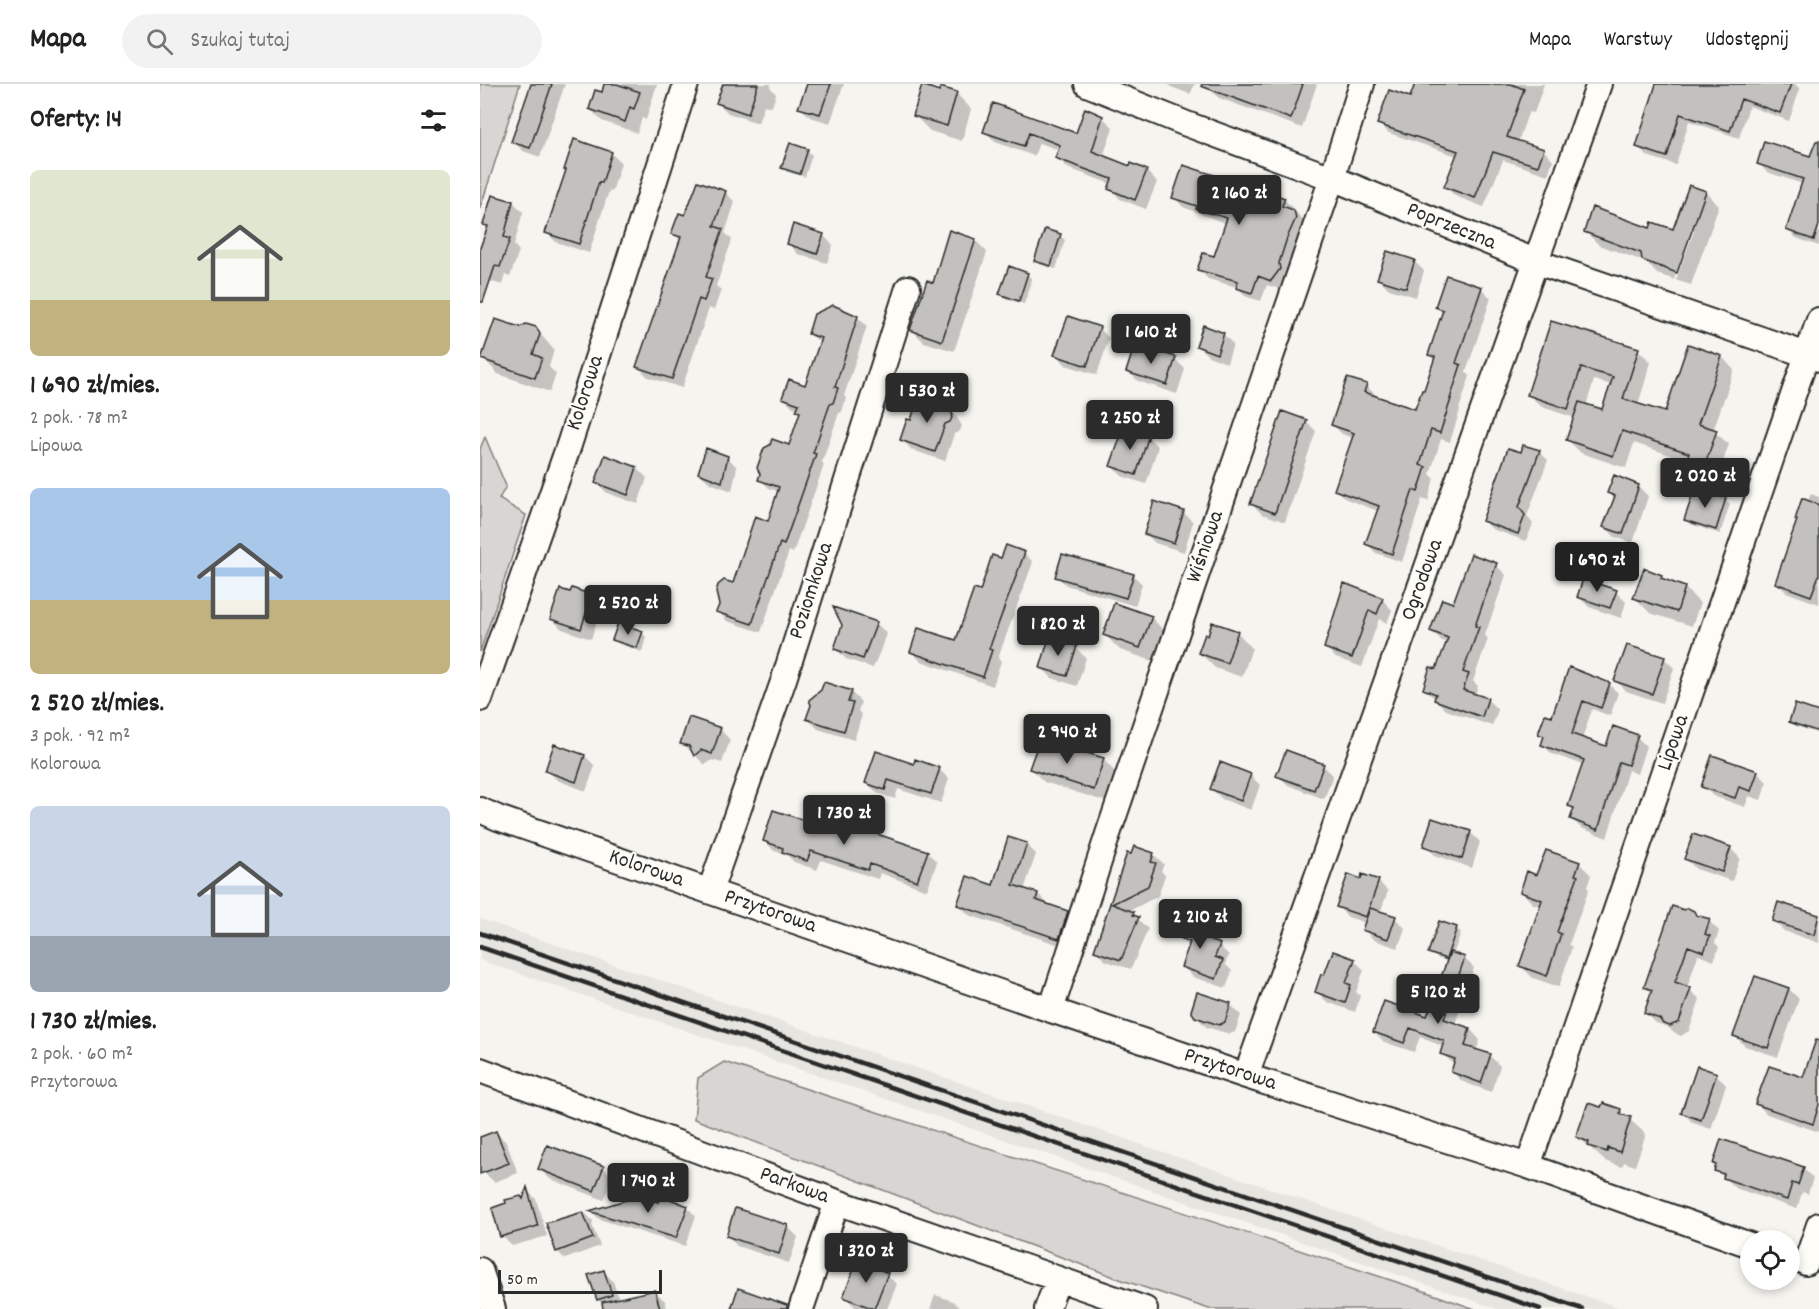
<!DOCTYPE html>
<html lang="pl">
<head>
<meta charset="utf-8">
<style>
	body { margin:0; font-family:Dekko,sans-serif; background:#f2f2f2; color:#222; height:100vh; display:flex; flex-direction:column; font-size:22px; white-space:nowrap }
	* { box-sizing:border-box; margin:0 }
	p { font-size:20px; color:#767676 }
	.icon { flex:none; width:33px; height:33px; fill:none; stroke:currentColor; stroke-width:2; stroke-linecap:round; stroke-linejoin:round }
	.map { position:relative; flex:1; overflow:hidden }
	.sheet { display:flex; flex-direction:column; background:#fff; width:480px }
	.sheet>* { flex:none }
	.buttons { position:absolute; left:1260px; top:1146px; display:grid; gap:12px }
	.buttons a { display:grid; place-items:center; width:60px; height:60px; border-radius:50%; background:#fff; box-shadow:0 3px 9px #0003; font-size:30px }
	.scale { position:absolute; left:18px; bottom:15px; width:164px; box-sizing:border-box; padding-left:6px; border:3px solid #2b2b2b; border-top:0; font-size:16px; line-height:21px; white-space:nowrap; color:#2b2b2b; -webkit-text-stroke:4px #fdfcf7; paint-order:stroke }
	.price { position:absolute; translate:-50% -51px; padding:0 14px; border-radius:6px; background:#2b2b2b; color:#fff; font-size:20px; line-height:39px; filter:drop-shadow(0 2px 3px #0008) }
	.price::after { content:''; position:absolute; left:50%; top:36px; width:18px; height:14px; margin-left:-9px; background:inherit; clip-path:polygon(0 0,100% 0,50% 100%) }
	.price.selected { background:#222; color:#fff }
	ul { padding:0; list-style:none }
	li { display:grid; align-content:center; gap:12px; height:318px; padding:0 30px }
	li span { display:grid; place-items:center; height:186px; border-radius:9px; color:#555 }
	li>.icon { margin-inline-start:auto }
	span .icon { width:108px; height:108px; fill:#fffc; stroke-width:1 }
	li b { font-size:26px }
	h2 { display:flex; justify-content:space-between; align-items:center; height:72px; padding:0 30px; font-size:26px }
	header { display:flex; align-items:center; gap:36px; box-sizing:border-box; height:84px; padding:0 30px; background:#fff; border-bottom:2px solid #e0e0e0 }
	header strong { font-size:28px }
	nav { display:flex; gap:33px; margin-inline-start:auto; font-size:21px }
	.search { width:420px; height:54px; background:#f2f2f2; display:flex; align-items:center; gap:15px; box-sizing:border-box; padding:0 21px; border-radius:33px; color:#767676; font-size:22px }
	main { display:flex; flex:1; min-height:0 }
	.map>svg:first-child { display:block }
	.built { fill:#e6e5e0 }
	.green { fill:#d7d6d2; stroke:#81807e; stroke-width:1.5 }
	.shadow { fill:#0003; fill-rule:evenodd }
	.building { fill:#c2c1be; stroke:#2b2b2b; stroke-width:1.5 }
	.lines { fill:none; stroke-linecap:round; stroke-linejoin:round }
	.minor-casing { stroke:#2b2b2b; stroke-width:28 }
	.minor { stroke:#fdfcf7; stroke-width:24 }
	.rail { stroke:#2b2b2b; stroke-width:4.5 }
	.labels { text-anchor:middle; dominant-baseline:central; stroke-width:4.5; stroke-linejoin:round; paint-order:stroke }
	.street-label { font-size:22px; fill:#2b2b2b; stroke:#fdfcf7 }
</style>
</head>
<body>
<header>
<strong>Mapa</strong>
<div class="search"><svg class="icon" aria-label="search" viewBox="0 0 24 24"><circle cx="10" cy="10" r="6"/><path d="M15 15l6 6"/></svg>Szukaj tutaj</div>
<nav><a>Mapa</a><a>Warstwy</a><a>Udostępnij</a></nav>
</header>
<main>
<section class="sheet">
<h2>Oferty: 14<svg class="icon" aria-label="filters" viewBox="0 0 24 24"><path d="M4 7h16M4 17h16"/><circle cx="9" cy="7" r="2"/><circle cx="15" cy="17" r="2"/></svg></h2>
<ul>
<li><span style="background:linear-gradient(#dfe7d0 70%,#c2b280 0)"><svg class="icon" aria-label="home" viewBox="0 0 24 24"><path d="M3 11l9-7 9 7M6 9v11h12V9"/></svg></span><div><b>1 690 zł/mies.</b><p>2 pok. · 78 m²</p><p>Lipowa</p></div></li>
<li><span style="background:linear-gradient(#a9c7e8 60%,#c2b280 0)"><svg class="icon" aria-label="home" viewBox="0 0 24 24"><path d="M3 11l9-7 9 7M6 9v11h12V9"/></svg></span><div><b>2 520 zł/mies.</b><p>3 pok. · 92 m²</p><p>Kolorowa</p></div></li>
<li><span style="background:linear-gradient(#c9d6e8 70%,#9aa5b1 0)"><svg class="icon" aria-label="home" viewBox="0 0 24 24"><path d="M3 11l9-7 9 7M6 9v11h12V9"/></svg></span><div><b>1 730 zł/mies.</b><p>2 pok. · 60 m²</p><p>Przytorowa</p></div></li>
</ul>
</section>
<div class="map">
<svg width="1339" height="1225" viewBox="0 0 1339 1225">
	<rect width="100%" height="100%" fill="#f5f4ef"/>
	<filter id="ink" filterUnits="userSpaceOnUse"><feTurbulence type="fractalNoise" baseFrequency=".0167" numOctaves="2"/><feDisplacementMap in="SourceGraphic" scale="12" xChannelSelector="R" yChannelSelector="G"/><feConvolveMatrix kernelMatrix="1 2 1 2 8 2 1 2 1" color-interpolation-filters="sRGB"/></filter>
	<g filter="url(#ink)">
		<path class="built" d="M0,835L1143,1225H1018L0,876Z"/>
		<path class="green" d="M0,0H40L0,125Z
			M5,353L26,402L19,415L46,431L0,568V365Z
			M244,978L941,1206L995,1225H729L645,1197L214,1035L218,994Z"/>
		<path class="shadow" d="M53,0H85L60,73L43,67L33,57Z
			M126,0H177L166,36L162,34L157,49L122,37L110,25L123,10Z
			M244,0H291L290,3L296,10L292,23L284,21L278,39L248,29L238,19Z
			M328,0H364L350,39L330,33L320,23Z
			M688,0H715L710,10L691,3Z
			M730,0H837L822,44L739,14L729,4Z
			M935,0H1064L1054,29L1050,28L1047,32L1038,58L1063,66L1073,76L1068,91L1023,76L1004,123L975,112L966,103L977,72L909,49L899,40L931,15Z
			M1177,0H1315L1320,5L1309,37L1269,22L1259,54L1209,37L1196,81L1167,72L1158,63Z
			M460,8L476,9L491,25L482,57L450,47L434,31Z
			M622,33L633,43L623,73L651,84L666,87L677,98L666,125L640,115L630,104L631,100L588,84L577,74L580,66L559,59L554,72L515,58L505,47L596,51Z
			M1285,59L1339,77V162L1316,154L1308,146L1323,100L1287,88L1279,80Z
			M327,66L332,71L325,93L307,88L303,83Z
			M131,69L141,79L132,108L129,107L109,169L76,158L66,148Z
			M245,108L255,118L245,149L252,156L236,202L241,206L234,226L229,224L202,304L168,293L158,283L201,157L193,149L206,133Z
			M1226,108L1239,122L1211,201L1177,190L1166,178L1119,161L1105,147H1194ZM1211,146L1214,147L1196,196L1194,195Z
			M694,113L804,115L823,136L824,144L815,163L808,189V194L800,205L787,201L781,217L767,213L757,203L728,195L719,186L735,174L747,140L703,123Z
			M33,118L43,128L34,161L39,167L30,193L25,191L22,201L4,195L0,190V168L8,144L5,140Z
			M343,151L353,161L347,179L318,170L308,159Z
			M580,152L585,156L576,185L561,181L556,176Z
			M495,156L507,168L474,267L444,258L432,246L454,200Z
			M934,177L944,187L936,213L909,205L899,195Z
			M547,190L552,195L544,220L526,215L521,210Z
			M1001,204L1011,214L986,288L990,292L979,325L980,326L970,358L961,355L950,390L954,394L948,417L942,415L922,478L896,469L886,459L898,427L866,415L856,406L873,354L862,350L853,341L886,302L896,311L895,313L936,327L945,308L955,277L950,271L964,230L956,222Z
			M377,233L387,242L364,312L366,314L362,328L359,329L342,378L344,381L313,469L309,467L281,548L247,537L238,527L289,439L299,408L289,404L280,395L310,363L321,329L319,325L313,323L304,314L326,303L341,259L330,250Z
			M1072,238L1158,266L1171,278L1158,321L1186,330L1209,262L1242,273L1254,286L1233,347L1249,360L1234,403L1218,398L1205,385L1208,377L1154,359L1146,384L1101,369L1088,356L1095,334L1062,323L1049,311ZM1114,296L1132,301L1123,327L1106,322Z
			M40,244L56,245L74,266L69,283L76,290L70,308L18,290L3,274Z
			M619,244L629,254L617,291L586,281L576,271Z
			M743,250L753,260L747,279L728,272L718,262Z
			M695,275L705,285L697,310L658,297L648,287Z
			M466,321L476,332L482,342L480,347L474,350L465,377L432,366L422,356L432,338Z
			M826,337L836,347L805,438L782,430L772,420Z
			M668,353L678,363L666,400L642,392L632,382Z
			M1044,362L1059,368L1068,376L1047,432L1053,440L1046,457L1012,445L1004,437Z
			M247,373L257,383L252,407L230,399L219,389Z
			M157,384L167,394L158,420L127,409L117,399Z
			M1158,402L1168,412L1153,459L1135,453L1125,443L1135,415L1129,409Z
			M1331,410L1339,413V520L1306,508L1296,498L1318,437Z
			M1245,415L1250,420L1240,450L1210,440L1206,436Z
			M703,428L713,438L704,468L675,459L665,449Z
			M544,469L553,478L518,574L521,577L513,602L441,577L431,568L477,558L501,508L522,476Z
			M583,472L654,492L662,500L655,522L586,501L577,493Z
			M1016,481L1026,491L1005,551L1008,555L993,597L998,602L995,611L1008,616L1018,626L1012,642L966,626L945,605L957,587L968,559L962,557L952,547L974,521Z
			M1181,492L1188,498L1205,504L1220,519L1212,542L1170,529L1155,514Z
			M865,501L902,515L912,526L907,539L899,535L882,583L856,574L846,564Z
			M92,506L112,512L122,522L111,555L82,545L72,535Z
			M1136,508L1146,518L1141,534L1109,523L1099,513Z
			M356,526L397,540L407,550L393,584L366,575L356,565L363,540Z
			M671,533L686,549L676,578L640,566L625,551Z
			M162,548L166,553L162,568L139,560L134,555Z
			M757,548L772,564L762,593L735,584L720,569Z
			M596,564L606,574L597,602L572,594L562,584Z
			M1184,574L1194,584L1182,619L1146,607L1136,597Z
			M1129,600L1138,609L1130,632L1112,625L1102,655L1127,664L1157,653L1166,662L1157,690L1148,686L1127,754L1101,744L1092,735L1095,727L1090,722L1104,681L1072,670L1063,661L1065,654L1060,649L1072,634Z
			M371,608L381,618L378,627L382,631L374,656L338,645L328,635Z
			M1316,622L1339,630V650L1316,642L1311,637Z
			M240,645L250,656L242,679L232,676L225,681L202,659Z
			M75,662L105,672L115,682L106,707L77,696L67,686Z
			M588,669L623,675L636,689L627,718L564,698L550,684Z
			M843,681L853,692L844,715L808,701L798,691Z
			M435,682L459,685L469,695L461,719L418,705L415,715L397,709L387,699Z
			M1277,688L1287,698L1281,716L1269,712L1265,723L1233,712L1223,702Z
			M770,691L780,701L771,726L742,715L732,705Z
			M990,748L1000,758L992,784L955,771L945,761Z
			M365,751L447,768L457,778L447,806L400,789L398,795L341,776L337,786L314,778L306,770L294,767L284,756Z
			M546,760L556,770L544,806L558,810L568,820L587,828L597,838L589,864L489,831L479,821L513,802Z
			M1250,764L1260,774L1252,797L1216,785L1206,775Z
			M673,770L684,780L681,787L685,791L678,812L647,828L653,830L668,845L651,885L626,877L616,867L648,771Z
			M1099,779L1111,791L1107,803L1109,805L1089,860L1092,863L1079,903L1053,894L1041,882L1061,822L1053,820L1041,807L1057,793Z
			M882,797H898L908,807L900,829L915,834L925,844L918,864L894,856L884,846L886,839L868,833L858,823Z
			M1299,819L1339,833V859L1304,847L1293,837Z
			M1213,828L1218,833L1229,837L1239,847L1235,859L1239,863L1234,877L1218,871L1207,904L1220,915L1209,947L1201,952L1194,949L1188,943L1176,939L1166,929L1172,909L1166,903Z
			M960,839L977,844L981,849L973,870L984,874L994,884L975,940L990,945L1000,956L996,967L1010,972L1020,982L1011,1008L983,998L972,988L975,981L962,970L964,963L940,953L934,968L904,958L894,948L948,933L968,878L955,873L950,869Z
			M730,846L740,856L738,861L749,871L745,880L752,887L746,904L713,893L703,883L710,863L699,853Z
			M874,876L884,886L876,908L880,912L875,928L847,918L837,908L845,893Z
			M1276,894L1309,905L1319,915L1298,973L1265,962L1255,952Z
			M718,910L751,921L761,931L755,948L750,950L726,943L716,932Z
			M1339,953V1048L1287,1030L1277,1020L1324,995Z
			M1236,990L1246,1001L1231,1045L1213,1039L1203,1029Z
			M1140,1027L1166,1050L1155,1082L1144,1078L1142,1083L1125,1077L1098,1053Z
			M16,1048L26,1058L38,1089L14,1098L4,1088L0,1078V1054Z
			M123,1083L133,1093L124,1116L70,1095L59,1085Z
			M1323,1084L1333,1094L1328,1110L1322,1108L1317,1125L1255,1104L1236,1086Z
			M47,1106L56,1115L67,1152L32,1162L22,1152L44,1116Z
			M178,1120L207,1123L216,1132L205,1162L119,1135L111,1127Z
			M256,1126L308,1143L318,1153L309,1179L257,1162L247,1151Z
			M105,1129L113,1137L112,1141L120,1162L85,1175L77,1167L68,1140Z
			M390,1178L417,1200L407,1225H399L375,1216V1219L391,1225H381L375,1223L365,1213L383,1181Z
			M123,1187L133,1197L141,1221L128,1225L118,1215Z
			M175,1207L185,1217L187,1225H151Z
			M455,1211L473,1217L481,1225H450Z"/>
		<path class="building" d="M51,0H72L50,64L31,58Z
			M124,0H137L160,8L154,25L150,23L145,38L109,25L115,6L122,8Z
			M243,0H278L268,30L236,19Z
			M327,0H351L340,30L318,24Z
			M722,0H823L811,35L721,2Z
			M935,0H1031L1044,5L1027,53L1064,65L1058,82L1013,68L995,114L964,103L978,67L897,40L909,6L930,13Z
			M1176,0H1311L1300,29L1261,15L1250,47L1200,30L1187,73L1156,63Z
			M442,1L459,7L460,3L477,8L467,42L433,32Z
			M513,19L596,49L605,24L623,32L612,67L650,82L651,79L667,86L655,116L628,105L632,95L575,74L580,61L549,49L544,62L503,48Z
			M94,55L132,68L122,99L119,98L99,160L65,149L86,86H84Z
			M1284,57L1330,72L1336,57H1339V141L1334,156L1306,146L1323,95L1277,80Z
			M310,59L328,65L320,90L301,84Z
			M703,81L805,114L802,122L814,126L816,134L807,154L799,179L800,185L791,197L778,192L772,209L756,204L758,197L717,186L723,169L734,172L747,134L716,125L717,122L692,114Z
			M218,97L246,107L234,142L243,145L226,193L232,195L224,217L219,215L192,295L156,283L201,153L191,150L199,129L205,131Z
			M1209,101L1226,107L1197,189L1162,176L1161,169L1104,148L1112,123L1170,144L1172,138L1193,145Z
			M12,111L33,117L24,153L30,155L20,183L15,182L3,218H0V164L8,142L3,141Z
			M313,140L344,150L337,170L307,160Z
			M565,145L581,150L571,182L554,177Z
			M469,146L496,155L462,257L430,246L447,196L453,199Z
			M907,167L935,176L926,204L897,195Z
			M529,182L548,189L539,217L519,210Z
			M966,191L1002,203L976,279L981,281L970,315H971L960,349L951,346L940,381L946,383L938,408L933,406L912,470L885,460L899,422L854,406L874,349L851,341L867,294L887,300L884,308L935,325L942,306H944L955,273L948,271L963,226L955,223Z
			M353,221L378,232L355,303L358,304L353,319L350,320L333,369L336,370L304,461L300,459L272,540L236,528L239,521L236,508L238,501L244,496L253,499L275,432L288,437L299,403L278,396L280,390L277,384L284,364L290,361L292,355L309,361L320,328L316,327L319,320L302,314L309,295L325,301L341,254L328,250L334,230Z
			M588,232L620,243L607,282L574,271Z
			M15,235L40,243L46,240L56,243L60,250L53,270L62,274L55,294L1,275Z
			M1071,237L1159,264L1143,315L1185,328L1208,260L1242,272L1218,340L1237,346L1221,392L1203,386L1209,369L1142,347L1133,372L1086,356L1099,318L1122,325L1133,293L1101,284L1088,325L1047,311Z
			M723,241L744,249L737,270L716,262Z
			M655,260L696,273L687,301L646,288Z
			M439,311L466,320L473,331L470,338L465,340L455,368L420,356L427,335L431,336Z
			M802,327L827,336L795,429L770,420Z
			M644,343L669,351L656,391L630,382Z
			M1043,361L1060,366L1039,423L1045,431L1038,450L1002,437L1028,364L1041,368Z
			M226,364L248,372L242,398L218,389Z
			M125,371L157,383L148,411L115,399Z
			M1134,391L1159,401L1143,450L1123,443L1135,412L1127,409Z
			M1215,404L1246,414L1236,446L1204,436Z
			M1322,414L1339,421V491L1331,512L1295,499L1317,436H1315Z
			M674,417L704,427L694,459L664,450Z
			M526,461L545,468L509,565L512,566L503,593L430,568L438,544L476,556L494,505L500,507L512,471L521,474Z
			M582,470L654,490L646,514L575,493Z
			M991,470L1017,479L995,542L999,543L983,588L989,590L983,606L1008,614L1002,633L954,616L956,610L943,605L950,583L956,585L968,554L950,547L962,515L973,519Z
			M1164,484L1182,491L1181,494L1205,503L1197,528L1153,514Z
			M1103,495L1137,506L1130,524L1097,513Z
			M864,499L903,514L897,530L889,526L872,574L844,564Z
			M92,504L112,511L101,545L70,535L80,505L90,508Z
			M634,519L672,532L660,564L623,551Z
			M353,523L397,538L383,575L354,565L362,541Z
			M732,538L758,547L747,579L718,569L725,550L728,552Z
			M138,539L163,547L157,564L132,556Z
			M569,554L597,562L587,592L560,584Z
			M1147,561L1185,573L1172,610L1134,597Z
			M1089,583L1130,599L1121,624L1103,617L1092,650L1126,662L1133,642L1158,651L1148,681L1139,678L1118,746L1090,735L1094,724L1088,722L1104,676L1061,661L1064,652L1058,650L1065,630L1072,632Z
			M344,598L372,607L368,618L373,619L364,647L326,635L331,621L329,616L341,606Z
			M1315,620L1339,628V648L1309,638Z
			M209,633L241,644L232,670L221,666L214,672L209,662L200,660Z
			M559,657L587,667L588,664L597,667V666L624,674L614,706L549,685Z
			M74,660L105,671L96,698L65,687Z
			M806,666L844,680L834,706L796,692Z
			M396,667L434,680L435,675L460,684L451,710L408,696L405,706L385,699Z
			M1232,671L1278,687L1271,707L1259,703L1255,714L1221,703Z
			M740,678L771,690L761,717L730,705Z
			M293,726L364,749L367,740L448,767L437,797L390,780L388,786L331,767L327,777L302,768L303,764L283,757Z
			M952,734L991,747L982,775L943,762Z
			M1213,750L1251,763L1242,788L1204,775Z
			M528,753L547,759L533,801L558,809L556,816L588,827L579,855L477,821L487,792L513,801Z
			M654,762L674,769L671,778L676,779L668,802L632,820L654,828L653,831L659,833L641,876L614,867L647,769L651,770Z
			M1066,766L1100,778L1095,791L1098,792L1077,848L1081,850L1067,892L1039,882L1062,816L1040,808L1047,787L1056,791Z
			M868,790L881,795L882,790L899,796L886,833L856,823Z
			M1298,818L1339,831L1334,851L1292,837Z
			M1192,822L1204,826L1208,824L1214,827L1216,831L1230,835L1225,850L1230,852L1224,868L1208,862L1195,898L1211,904L1199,938L1190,942L1183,940L1180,935L1164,929L1172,906L1164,903Z
			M890,824L916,832L908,855L882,846Z
			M704,835L731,844L727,855L740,860L735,873L743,876L736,895L701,883L710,858L698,853Z
			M959,837L977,843L966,875L948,869Z
			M853,867L875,875L866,899L871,901L865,919L835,908L841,890L844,891Z
			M970,868L985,873L964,935L990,944L985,962L1011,970L1001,999L971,988L975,975L960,970L964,957L930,944L924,959L893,948L904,917L947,932Z
			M1275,892L1309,904L1288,964L1253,952Z
			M717,908L751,919L745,938L739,941L715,933L711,927Z
			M1336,956L1339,957V1021L1333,1040L1275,1020L1289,982L1323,993Z
			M1217,982L1237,989L1221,1036L1201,1029Z
			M1108,1019L1121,1023L1123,1019L1141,1025L1140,1030L1151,1033L1140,1068L1128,1064L1127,1068L1108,1062L1109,1058L1096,1053Z
			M16,1047L29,1079L0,1090V1053Z
			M1241,1055L1324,1083L1318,1101L1312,1099L1307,1116L1243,1094L1244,1090L1234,1087L1236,1081L1233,1080Z
			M67,1061L124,1082L114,1107L58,1085Z
			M47,1103L58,1142L20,1153L12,1124L26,1119L25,1116L41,1112L43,1115Z
			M180,1111L208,1122L196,1154L109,1127L159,1112L178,1118Z
			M255,1124L308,1141L299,1170L246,1152Z
			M103,1128L113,1154L76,1168L66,1139Z
			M390,1176L394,1183L408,1189L394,1225L363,1213L377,1177L383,1180Z
			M124,1186L132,1211L117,1216L108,1191Z
			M258,1204L307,1221V1225H251Z
			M175,1206L180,1225H123L122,1218Z"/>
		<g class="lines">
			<defs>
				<path id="minor" d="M607,0L704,39L852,94L1057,178L1339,275
					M0,615L89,361L206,0
					M0,726L18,734L571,926L766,992L1048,1082L1270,1161
					M230,807L304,595L428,204
					M571,926L628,750L852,94L882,0
					M0,986L357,1118L665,1225
					M766,992L1119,0
					M1048,1082L1339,236
					M1326,1179L1339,1141
					M0,1186L13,1225
					M321,1225L357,1118
					M567,1225L578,1195"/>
			</defs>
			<use href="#minor" class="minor-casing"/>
			<use href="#minor" class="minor"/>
			<path class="rail" d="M0,849L1102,1225
				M0,863L1060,1225"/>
		</g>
	</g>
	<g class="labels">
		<g class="street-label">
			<text transform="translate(971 143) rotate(22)">Poprzeczna</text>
			<text transform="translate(106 309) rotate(-72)">Kolorowa</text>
			<text transform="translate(726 463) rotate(-71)">Wiśniowa</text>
			<text transform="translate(943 496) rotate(-70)">Ogrodowa</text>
			<text transform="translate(332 507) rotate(-72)">Poziomkowa</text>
			<text transform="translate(1194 659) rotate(-71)">Lipowa</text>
			<text transform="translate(166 785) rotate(19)">Kolorowa</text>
			<text transform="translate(290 828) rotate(19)">Przytorowa</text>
			<text transform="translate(750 986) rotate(18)">Przytorowa</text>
			<text transform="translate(314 1102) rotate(20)">Parkowa</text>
		</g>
	</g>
</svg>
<div class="buttons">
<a><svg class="icon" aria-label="locate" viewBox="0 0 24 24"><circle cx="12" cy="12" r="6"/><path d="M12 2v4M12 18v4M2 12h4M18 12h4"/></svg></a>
</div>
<div class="scale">50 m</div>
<b class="price" style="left:759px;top:142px">2 160 zł</b>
<b class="price" style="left:671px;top:281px">1 610 zł</b>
<b class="price" style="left:447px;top:340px">1 530 zł</b>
<b class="price" style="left:650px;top:367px">2 250 zł</b>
<b class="price" style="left:1225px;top:425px">2 020 zł</b>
<b class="price selected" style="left:1117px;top:509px">1 690 zł</b>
<b class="price" style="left:148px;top:552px">2 520 zł</b>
<b class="price" style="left:578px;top:573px">1 820 zł</b>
<b class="price" style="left:587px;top:681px">2 940 zł</b>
<b class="price" style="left:364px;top:762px">1 730 zł</b>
<b class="price" style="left:720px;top:866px">2 210 zł</b>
<b class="price" style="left:958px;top:941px">5 120 zł</b>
<b class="price" style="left:168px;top:1130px">1 740 zł</b>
<b class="price" style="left:386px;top:1200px">1 320 zł</b>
</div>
</main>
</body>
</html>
